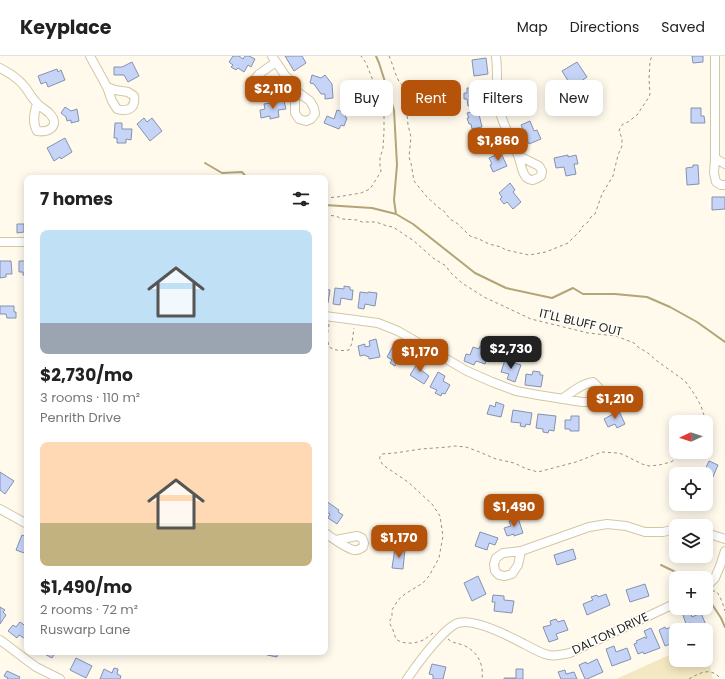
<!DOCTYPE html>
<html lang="en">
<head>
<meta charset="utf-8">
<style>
	body { margin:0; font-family:Poppins,sans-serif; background:#f6f6f6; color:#222; height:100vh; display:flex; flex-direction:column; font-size:15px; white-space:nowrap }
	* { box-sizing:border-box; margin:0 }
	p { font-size:13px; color:#767676 }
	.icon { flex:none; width:22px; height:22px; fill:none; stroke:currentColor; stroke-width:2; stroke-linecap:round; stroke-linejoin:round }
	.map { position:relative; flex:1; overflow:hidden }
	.sheet { position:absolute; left:24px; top:119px; width:304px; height:480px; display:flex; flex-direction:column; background:#fff; border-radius:8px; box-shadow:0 2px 10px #0003 }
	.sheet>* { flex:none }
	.banner { position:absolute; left:340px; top:24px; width:325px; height:36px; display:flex; gap:8px }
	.needle { width:26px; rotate:267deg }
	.tools { position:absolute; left:669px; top:359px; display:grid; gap:8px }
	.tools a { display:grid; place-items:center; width:44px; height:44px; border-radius:8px; background:#fff; box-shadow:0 2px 10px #0003; font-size:20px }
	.price { position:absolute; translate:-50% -34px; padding:0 9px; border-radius:8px; background:#b45309; color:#fff; font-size:13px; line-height:26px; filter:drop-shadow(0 1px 2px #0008) }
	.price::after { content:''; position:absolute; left:50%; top:24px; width:12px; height:9px; margin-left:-6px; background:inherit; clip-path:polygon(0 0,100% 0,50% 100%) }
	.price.selected { background:#222; color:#fff }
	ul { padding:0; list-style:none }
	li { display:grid; align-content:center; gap:8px; height:212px; padding:0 16px }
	li span { display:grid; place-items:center; height:124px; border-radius:8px; color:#555 }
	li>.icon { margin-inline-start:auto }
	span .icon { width:72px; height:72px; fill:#fffc; stroke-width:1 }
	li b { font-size:17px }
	h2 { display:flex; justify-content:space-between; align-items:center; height:48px; padding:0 16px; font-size:17px }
	.tag { padding:0 14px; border-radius:8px; background:#fff; box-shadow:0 2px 10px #0003; font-size:14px; line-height:36px }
	.tag.selected { background:#b45309; color:#fff }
	header { display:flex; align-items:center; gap:24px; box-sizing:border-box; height:56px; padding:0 20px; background:#fff; border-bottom:1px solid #e0e0e0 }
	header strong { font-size:19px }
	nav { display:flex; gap:22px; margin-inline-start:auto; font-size:14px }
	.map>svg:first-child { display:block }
	.green { fill:#f3e8c1 }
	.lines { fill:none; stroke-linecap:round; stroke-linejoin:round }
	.stream { stroke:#b2a577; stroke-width:2 }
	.building { fill:#c6d5f7; stroke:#8492b1 }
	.street-casing { stroke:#d2c8a4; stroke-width:10 }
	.path { stroke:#969184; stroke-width:1; stroke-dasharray:3 3; stroke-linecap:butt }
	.street { stroke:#fff; stroke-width:8 }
	.labels { text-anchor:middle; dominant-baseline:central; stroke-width:3; stroke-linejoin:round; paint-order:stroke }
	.street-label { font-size:12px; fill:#252114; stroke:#fff }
</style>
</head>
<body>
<header>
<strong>Keyplace</strong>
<nav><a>Map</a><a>Directions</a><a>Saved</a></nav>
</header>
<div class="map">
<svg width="725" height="623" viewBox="0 0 725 623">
	<rect width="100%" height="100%" fill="#fffaec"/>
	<path class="green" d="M706,594L713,623H616L676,596V604H706Z"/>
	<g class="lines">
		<path class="stream" d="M376,0L379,7L394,54L397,109L394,144L396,158
			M205,107L222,117L242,116L247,122
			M325,149L372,152L396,158L413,168L475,217L506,232L552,242L573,232L583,238H615L647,241L670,251L697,266L725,286
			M661,509L688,522
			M706,539L721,562L725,571"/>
	</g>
	<path class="building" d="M233,0H239L243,3L245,0H249L255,3L251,11L248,9L244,16L238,12L236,14L231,11L233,9L229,6Z
		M285,0H302L306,7L294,15Z
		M692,0H703V6L693,7Z
		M486,2L488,18L474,20L472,4Z
		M132,6L139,20L128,26L124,19H114V11H122Z
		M577,6L587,21L576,29L574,26L570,28L562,15Z
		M57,13L58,16L61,14L65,24L48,31L46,26L41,28L38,20Z
		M312,19L321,22L325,19L332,28L333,42L325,43V38H321L314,28L310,27Z
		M467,32H479L480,49L468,50L467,43H464V37H467Z
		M511,33H522L523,55H511Z
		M284,45L286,53L278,54L279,61L270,63V60L261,62L260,54L265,53L264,48Z
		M65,51L71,55L77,53L79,65L71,67V64L67,65L66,61L61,57Z
		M691,52H701V60H704L705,67H691Z
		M337,54L347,57L345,61L347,62L344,70L341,69L339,73L324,67L327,60L334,63Z
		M478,54L482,71L472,73L471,68H469L467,62H469L467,57Z
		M144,62L147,66L152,62L162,75L150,85L137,68Z
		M530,65L534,75L537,74L541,83L529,88L521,69Z
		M115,67H122V73H132L131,84L126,83V87H117V82H114Z
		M486,73L490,81L495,78L499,86L486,93L482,86L479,88L476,82L479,80L477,78Z
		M65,82L72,96L61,103L60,101L54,105L47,92Z
		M500,95L507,110L493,116L490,109L492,108L489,102L496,99L495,97Z
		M568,99V101L576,99L578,108H574L576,118L566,120L564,111L556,112L554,102Z
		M693,109H698L699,128L687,129L686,112L693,111Z
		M510,127L515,134L513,136L521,146L513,153L507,146L504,148L500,143L502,141L499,137Z
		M712,141H725V153L712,154Z
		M17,168H24V176L17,177Z
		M0,205H11L12,218H6V221L0,222Z
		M19,205H27V219H23V216H19Z
		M344,230L350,231V234H353L352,244L341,242L340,249L333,248L335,232L344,233Z
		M325,233L330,234L328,247H325Z
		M360,236L368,237V236L377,237L375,250L365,248L364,253L358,252Z
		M0,250H14V256H16V262H7L6,258H0Z
		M376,283L380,301L369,303V301L364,299L360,300L358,290L365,288V291L370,290L369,285Z
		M393,290L407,298L401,308L397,306L395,310L390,307L392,304L387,301Z
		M480,290L487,293L485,297L489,298L485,308L476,305L474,309L464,305L466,298L470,299L473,291L479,293Z
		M505,304L521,309L515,326L507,323L509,318L501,316Z
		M419,305L424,309L421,314L429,320L424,328L410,319Z
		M533,315L540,316V319H543L541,331L525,329L526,318L532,319Z
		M438,316L445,320L443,325L450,329L445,338L442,337L441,340L435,337L437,334L430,331Z
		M496,346L504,349L501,361L487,358L490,349L495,351Z
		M513,354L532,357L530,369L526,368L525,371L520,370L521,367L511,366Z
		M619,355L625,368L617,372L615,368L608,371L604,363Z
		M538,358L556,360L554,375L549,374L548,377L543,376V373L536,372Z
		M571,360H579V375H570V373H565V364H571Z
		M709,405L718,409L709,430L706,428V418H703Z
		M0,416L14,425L5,438L0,434Z
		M326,445L339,454L338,456L343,459L337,468L328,462L330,458L325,455Z
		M518,462L523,477L514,480V478L507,480L504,472L511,470L509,465Z
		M480,476L498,482L495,489L489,487L487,494L475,490Z
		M22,479L27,481V498L16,494Z
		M395,492L405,493L403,513L392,512Z
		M573,493L576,503L557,509L554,499Z
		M478,520L486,538L472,545L464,527Z
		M645,528L649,540L630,546L626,534Z
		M606,538L610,549L587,559L583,548L593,544L591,541L597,539L598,541Z
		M493,539L504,540V544L514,545L512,557L494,555L495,546H492Z
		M0,551L5,554L3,556L6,559L0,568Z
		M690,556L692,561L701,557L708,574H693L691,567L686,568L683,559Z
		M556,563L558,566L564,564L568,574L556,578L558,583L549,586L543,571L551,569L550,565Z
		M20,566L27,571V584L19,579L17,582L8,575L13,569L16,571Z
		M677,569L679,574H676V586L665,590L659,574L665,571L666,573Z
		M651,572L660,592L644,598L643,596L638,598L634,588L637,587L636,585L645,581V582H647L644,575Z
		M614,590L616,596L627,592L631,603L612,610L606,593Z
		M41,596H56L52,602Z
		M261,596H278L277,601L267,599L268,597Z
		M76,602L92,610L86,622L70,614Z
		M597,603L603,616L587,623H585L579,609L586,606L587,608Z
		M432,608L446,611L443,623H433V619L429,618Z
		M114,612L118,613L117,618L121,620L120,623H100L104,613L112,617Z
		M516,613H523V623H504V622H516Z
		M565,614L566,618L574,616L577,623H561L558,616Z
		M7,615L20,621L19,623H7L8,622L4,620Z"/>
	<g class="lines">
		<defs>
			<path id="street" d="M90,0L107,31L112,45L117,53C127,56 136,53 134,40L128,36L115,34L107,31
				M272,0L295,34L310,45L314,52L315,58L311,63L306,65L299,63L295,57V34
				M496,0C498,18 496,35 499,53C503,70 513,85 519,102C521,108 522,118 527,122C532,126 536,123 541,120L542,115L539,110L519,100
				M715,0V102L714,117L716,126L721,129H725
				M276,6L259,18L254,24V33L263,37L270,34L288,22
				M0,12C9,17 18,22 25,31C29,36 32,43 38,48C41,52 47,54 50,58C60,69 50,77 37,75C32,66 34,57 37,48
				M715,102L725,108
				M0,186H27
				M325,260L378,267L398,275L467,315L492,326L516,335L538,339L582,346H591L597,343L599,337L598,331L593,326C580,328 573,336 563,342
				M0,453L27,468
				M325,477C331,481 347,493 354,494C357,495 360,493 363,491L364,487L362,482L357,480L336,484
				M706,477L725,483
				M521,495L518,509L512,518L505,520L499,519L495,515L494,508L496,502L503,497L521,495L589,471L607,468L626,470L645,476H663L676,473
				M706,531L715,522L720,510L725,495
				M0,584L36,611L60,623
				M407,623C418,607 429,592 443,578C447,574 452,569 458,567C474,562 509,580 524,588C531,591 541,598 549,599C556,601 563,598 570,597L676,547"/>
		</defs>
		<use href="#street" class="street-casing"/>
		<path class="path" d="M389,0C393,8 396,23 401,28C405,31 409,32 413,34L414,36L408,45L407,57L408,69L411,81L409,101L411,107L414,125L427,141L439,152L443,154L450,163L458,168L470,180L479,183L489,188L501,191L506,194L529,199L546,196L568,187L580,175L582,171L588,166L591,161L595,158L602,138L613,120L618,99L622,90V82L619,75L620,72L623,68L628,66L637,59L649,41L650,38L649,23L650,5L652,0
			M325,142L337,141L361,137L370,133L380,117L381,115L380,111V102L383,92L384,75V52L366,7L361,0
			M325,159L336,160L342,163L357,164L362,166H376L387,170L393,171L414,185L433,202L446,210L450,216L462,227L484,241L531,263L588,277L616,280L634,287L638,291L648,297L657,305L685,325L695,339L701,350L704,359L703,366
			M329,268L327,281L329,291C336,295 341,295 349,294L352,287L354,272
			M712,535H716C721,541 723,548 725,555
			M433,577C430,579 427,582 425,583C417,588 403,589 396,583L393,574L389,566L392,561V554L398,544L405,538L423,527L429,520L439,502L443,480L440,460L432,448L408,426L383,409C380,405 378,401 382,398L395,397L421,393L448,391L454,390L466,391L477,395L496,403L514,407L527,413L538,416L576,406L602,396L617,397L622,398L642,408L649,410L659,409L671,406L686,396
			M448,583C452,587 457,587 463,589C477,595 484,607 482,623
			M689,623C701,616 711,611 721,623"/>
		<use href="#street" class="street"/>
	</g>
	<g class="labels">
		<g class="street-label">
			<text transform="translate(581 266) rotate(13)">IT'LL BLUFF OUT</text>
			<text transform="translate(610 577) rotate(-25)">DALTON DRIVE</text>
		</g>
	</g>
</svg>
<div class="tools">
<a><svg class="needle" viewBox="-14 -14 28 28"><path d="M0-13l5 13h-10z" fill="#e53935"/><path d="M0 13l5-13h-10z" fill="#767676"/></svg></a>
<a><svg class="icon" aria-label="locate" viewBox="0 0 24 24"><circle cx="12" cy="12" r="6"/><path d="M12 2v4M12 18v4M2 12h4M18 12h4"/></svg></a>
<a><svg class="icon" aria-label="layers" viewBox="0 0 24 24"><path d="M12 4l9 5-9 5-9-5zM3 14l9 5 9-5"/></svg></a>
<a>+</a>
<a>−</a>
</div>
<b class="price" style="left:273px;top:54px">$2,110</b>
<b class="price" style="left:498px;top:106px">$1,860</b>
<b class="price selected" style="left:511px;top:314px">$2,730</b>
<b class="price" style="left:420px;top:317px">$1,170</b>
<b class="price" style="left:615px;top:364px">$1,210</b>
<b class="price" style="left:514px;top:472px">$1,490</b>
<b class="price" style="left:399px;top:503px">$1,170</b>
<div class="banner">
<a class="tag">Buy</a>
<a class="tag selected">Rent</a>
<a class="tag">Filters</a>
<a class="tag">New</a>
</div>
<section class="sheet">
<h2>7 homes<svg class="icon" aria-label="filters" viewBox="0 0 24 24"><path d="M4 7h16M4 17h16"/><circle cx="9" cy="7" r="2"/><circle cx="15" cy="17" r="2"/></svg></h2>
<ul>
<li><span style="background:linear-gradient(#bfe0f5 75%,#9aa5b1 0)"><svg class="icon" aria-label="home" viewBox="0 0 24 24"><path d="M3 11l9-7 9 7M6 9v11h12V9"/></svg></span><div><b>$2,730/mo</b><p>3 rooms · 110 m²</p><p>Penrith Drive</p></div></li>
<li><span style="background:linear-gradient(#ffd9b3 65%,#c2b280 0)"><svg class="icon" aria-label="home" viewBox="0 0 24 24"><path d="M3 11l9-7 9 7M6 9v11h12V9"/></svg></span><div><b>$1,490/mo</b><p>2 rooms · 72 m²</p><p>Ruswarp Lane</p></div></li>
</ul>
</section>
</div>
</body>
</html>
